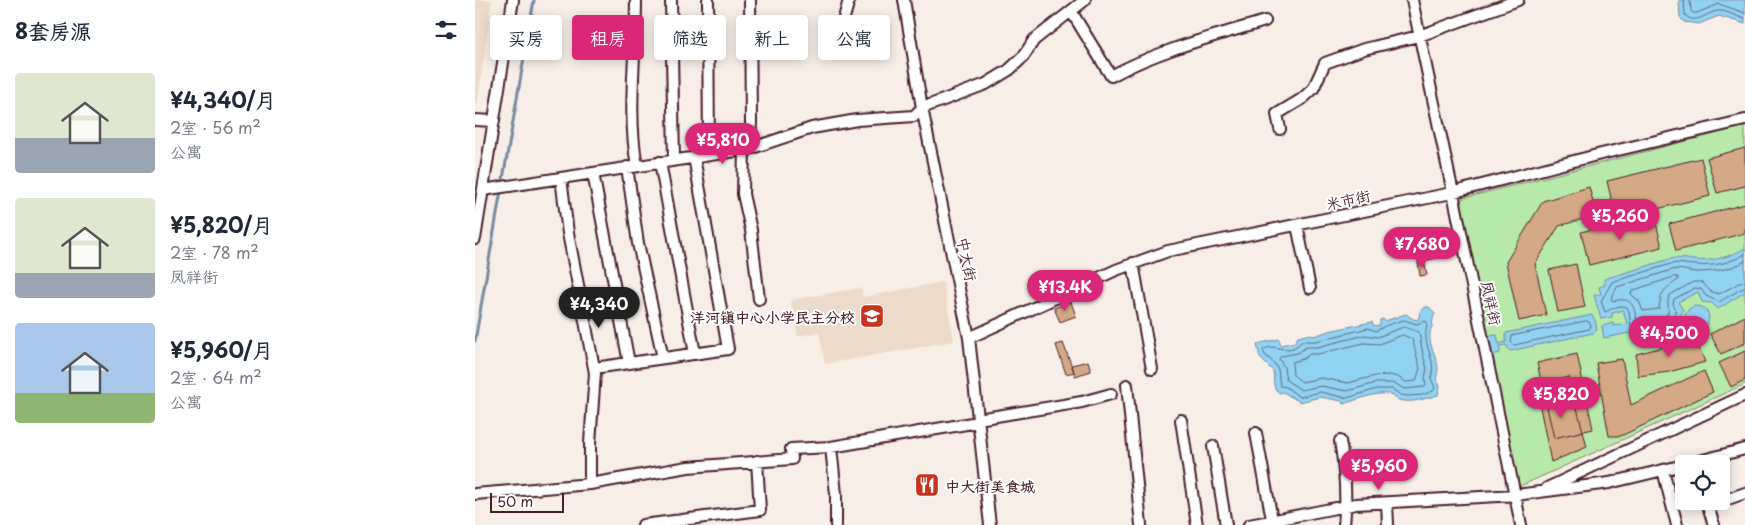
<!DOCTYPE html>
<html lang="zh">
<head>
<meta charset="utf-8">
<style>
	body { margin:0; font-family:"Playpen Sans","LXGW WenKai TC",sans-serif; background:#f6f6f7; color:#1f2937; height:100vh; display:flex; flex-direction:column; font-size:19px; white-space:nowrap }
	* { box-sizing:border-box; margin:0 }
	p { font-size:16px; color:#747a83 }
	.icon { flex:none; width:28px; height:28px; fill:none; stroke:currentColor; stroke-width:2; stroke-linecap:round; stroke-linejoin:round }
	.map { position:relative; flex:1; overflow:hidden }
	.drawer { display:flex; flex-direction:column; background:#fff; width:475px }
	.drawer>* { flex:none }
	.top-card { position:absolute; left:15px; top:15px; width:475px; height:45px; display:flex; gap:10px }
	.controls { position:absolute; left:1200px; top:455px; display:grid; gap:10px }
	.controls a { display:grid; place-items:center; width:55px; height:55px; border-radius:5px; background:#fff; box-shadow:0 2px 12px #0003; font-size:25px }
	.scale { position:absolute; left:15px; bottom:12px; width:74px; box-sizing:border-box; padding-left:5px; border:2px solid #4a1f2b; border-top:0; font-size:14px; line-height:18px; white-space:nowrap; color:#4a1f2b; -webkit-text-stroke:4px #fff; paint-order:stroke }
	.price { position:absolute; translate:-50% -42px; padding:0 11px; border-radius:18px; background:#db2777; color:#fff; font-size:16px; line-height:32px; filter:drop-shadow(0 1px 2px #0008) }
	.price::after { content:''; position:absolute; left:50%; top:30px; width:15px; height:11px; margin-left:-8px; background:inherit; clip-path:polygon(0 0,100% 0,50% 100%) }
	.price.selected { background:#222; color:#fff }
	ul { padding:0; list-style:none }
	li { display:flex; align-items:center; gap:15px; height:125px; padding:0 15px }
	li span { display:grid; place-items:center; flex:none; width:140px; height:100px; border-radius:5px; color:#555 }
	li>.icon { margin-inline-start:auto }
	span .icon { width:60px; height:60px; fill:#fffc; stroke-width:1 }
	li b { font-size:21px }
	h2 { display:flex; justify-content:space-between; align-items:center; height:60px; padding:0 15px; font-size:21px }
	.pill { padding:0 18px; border-radius:5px; background:#fff; box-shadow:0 2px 12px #0003; font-size:18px; line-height:45px }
	.pill.selected { background:#db2777; color:#fff }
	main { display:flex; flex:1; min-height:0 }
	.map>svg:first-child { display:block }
	.built { fill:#ecdaca }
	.green { fill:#b6e9aa; stroke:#80846a }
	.water { fill:#90d2f2; stroke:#748aa2 }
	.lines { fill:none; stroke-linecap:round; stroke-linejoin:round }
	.shore { stroke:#66677b; stroke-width:1 }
	.stream { stroke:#748aa2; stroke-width:3 }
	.building { fill:#d3aa85; stroke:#4a1f2b }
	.minor-casing { stroke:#4a1f2b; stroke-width:14 }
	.minor { stroke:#fff; stroke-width:10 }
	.labels { text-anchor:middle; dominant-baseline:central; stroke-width:4; stroke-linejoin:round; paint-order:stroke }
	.street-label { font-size:15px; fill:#4a1f2b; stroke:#fff }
	.poi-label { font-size:15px; font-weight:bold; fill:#4a1f2b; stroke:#fff; text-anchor:end }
</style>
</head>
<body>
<main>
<section class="drawer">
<h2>8套房源<svg class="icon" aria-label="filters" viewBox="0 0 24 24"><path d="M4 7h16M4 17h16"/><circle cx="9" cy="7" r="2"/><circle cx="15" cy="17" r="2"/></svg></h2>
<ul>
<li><span style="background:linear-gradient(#dfe7d0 65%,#9aa5b1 0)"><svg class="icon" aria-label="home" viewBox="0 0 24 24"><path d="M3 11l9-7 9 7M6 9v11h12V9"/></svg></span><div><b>¥4,340/月</b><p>2室 · 56 m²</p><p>公寓</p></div></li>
<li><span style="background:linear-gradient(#dfe7d0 75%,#9aa5b1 0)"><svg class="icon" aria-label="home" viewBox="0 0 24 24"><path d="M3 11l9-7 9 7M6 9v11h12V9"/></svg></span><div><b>¥5,820/月</b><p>2室 · 78 m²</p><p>凤祥街</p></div></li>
<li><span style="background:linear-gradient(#a9c7e8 70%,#8fb573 0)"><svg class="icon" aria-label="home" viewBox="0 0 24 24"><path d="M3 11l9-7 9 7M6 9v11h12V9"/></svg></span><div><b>¥5,960/月</b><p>2室 · 64 m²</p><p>公寓</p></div></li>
</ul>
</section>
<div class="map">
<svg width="1270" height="525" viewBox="0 0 1270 525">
	<rect width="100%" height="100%" fill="#f6eee7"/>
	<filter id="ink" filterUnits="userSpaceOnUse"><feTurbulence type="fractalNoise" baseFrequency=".02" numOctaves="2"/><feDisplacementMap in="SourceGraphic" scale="10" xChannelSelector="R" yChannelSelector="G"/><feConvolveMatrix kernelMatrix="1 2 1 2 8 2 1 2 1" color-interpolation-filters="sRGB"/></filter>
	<g filter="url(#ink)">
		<path class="built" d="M0,0H17L2,105H0Z
			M468,282L479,341L350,364L344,332L323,336L316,300L386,288L388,297Z"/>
		<path class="green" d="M1270,126V384L1039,489L979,203L989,198Z"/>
		<path class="water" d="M1204,0H1270V24L1244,16L1224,24L1209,22L1205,17Z
			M1270,248V292L1243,309L1237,303L1227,302L1223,292L1203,302L1208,310L1202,324L1129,338L1127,326L1138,323L1139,326L1152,324L1148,310L1137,313V317L1126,319L1119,295L1126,294L1124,287L1130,285L1129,279L1195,259C1204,257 1210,259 1219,260C1237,262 1255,257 1270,248Z
			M1210 318a12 12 0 1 1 24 0a12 12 0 1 1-24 0Z
			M950,307H954L960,314C957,319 958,321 957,326C957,328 955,330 955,333C953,351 968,360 961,379L965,386L963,395C952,398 936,404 924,400C920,398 918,395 914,394C900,392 882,400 868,404L867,401L845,397L825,402L808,392L805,393C796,389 800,379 798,371L785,358L782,344L804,339L806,345L820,342L823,337L835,334L839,336L854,331L897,322L899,326L905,325V320L908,319L910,321L931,314L938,319L943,320L946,310Z
			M1117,315L1120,320L1122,330L1118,333L1035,351L1031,345L1025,346V353L1014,356L1009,337L1022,335L1024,344L1031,342V333Z"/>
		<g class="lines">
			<path class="shore" d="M1209,0L1210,15C1221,26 1232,12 1243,11C1251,10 1262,17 1270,19
				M1215,0L1216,11L1218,13H1222L1244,4L1270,13
				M1270,254C1256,263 1237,267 1220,265C1211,265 1205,262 1196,264L1137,282L1126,301L1130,312C1137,309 1144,304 1152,307L1154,311L1156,327L1159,328L1197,320L1201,310L1198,304L1199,299L1220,288L1226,289L1231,296L1244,302L1266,289L1270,288
				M1270,261C1256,270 1237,272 1220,272C1212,271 1205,268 1197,270L1142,287L1136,299L1138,301C1156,297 1158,303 1162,320L1165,321L1192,315C1196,308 1190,302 1195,295L1218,282H1227L1235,291L1244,294L1264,283L1270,282
				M1199,277H1203V280C1189,290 1186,290 1184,309L1168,311L1164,301L1156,294L1157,291Z
				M929,320L942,324L949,321L952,322C952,328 950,333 951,339C953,354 961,363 956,378L960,388L958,391L947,395L933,396L926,395L917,389H902L872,398L845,392L825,397L811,387L805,386L803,369L799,363L790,355L788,350C801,341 813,358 827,341H841L893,328L901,331L910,326Z
				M1112,321L1115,323L1116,327L1114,329L1039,345L1036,342L1037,336Z
				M929,327L944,332L948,355L952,368L950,378L951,385L950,387L929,389L921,384L915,383H901L872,391L846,386L826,390L811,380L809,367L804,359L806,356L823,353L831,347H842L890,335L902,337Z
				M928,335L937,339L945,368L941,381L931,382L923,377L915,375L900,376L873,383L846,378L827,382L818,375L817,362L828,359L835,354H843L889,343L904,344Z"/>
			<path class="stream" d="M0,341L59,0"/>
		</g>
		<path class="building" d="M1270,148V186L1242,193L1232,158Z
			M1226,158L1235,196L1141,219L1132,181Z
			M1114,187L1122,215L1084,226L1060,264L1071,315L1044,321L1031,262L1068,201Z
			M1270,204V233L1201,251L1194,224Z
			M1180,219L1187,247L1114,265L1106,232L1134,225L1135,230Z
			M960,251L962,258L952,260L950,253Z
			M949,261L952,275L945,276L943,262Z
			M1101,264L1110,307L1083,312L1074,270Z
			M596,302L601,316L585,322L579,308Z
			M1270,316V343L1246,354L1235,334Z
			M1220,339L1230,362L1194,372L1163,376L1161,354Z
			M588,343L599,372L591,374L581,345Z
			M1270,351V380L1256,387L1244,363Z
			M1102,354L1118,429L1079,438L1062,363Z
			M1147,359L1156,405L1229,371L1238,392L1146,436H1134L1121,363Z
			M613,361L616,371L600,376L597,365Z
			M1094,377L1112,447L1076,462L1061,387Z"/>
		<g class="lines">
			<defs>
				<path id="minor" d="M161,0C161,55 152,112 162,166
					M196,0L199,160
					M233,0L234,155
					M429,0L447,108L494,338L515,525
					M937,0L978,193L1046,525
					M596,11L636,76C684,50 737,37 790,21
					M365,49L369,18L374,0
					M0,120L19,121
					M805,129L802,114L827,99L838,89L850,63L889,49L944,36L1043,0
					M269,149L268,194L276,230L284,299
					M274,149L276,123L275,0
					M185,162L220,354
					M152,167L163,243L188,358
					M118,173L154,363
					M86,178L93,233L120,373L115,443V484
					M8,190L274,149L337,128L382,120L439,116L447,108L511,84L534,70L548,57L559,40L610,0
					M822,225L835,288
					M0,239L38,0
					M658,263L677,369
					M494,338L641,270L693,251L972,194L1122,155L1270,120
					M119,368L253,349L219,157
					M652,385L666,525
					M503,419L607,402L636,394
					M706,420L722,525
					M781,433L798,525
					M865,441C870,469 872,496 869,525
					M738,446L751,525
					M356,447L361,494V525
					M1213,464L1270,449
					M1188,470L1202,525
					M1072,488L1270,395
					M0,494L115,484L213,467L317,459L316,449L356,447L503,422
					M912,503L913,525
					M168,525L285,510L282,461
					M774,525L881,504L1041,495L1134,483L1209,465
					M1239,525L1233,506L1270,493"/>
			</defs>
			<use href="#minor" class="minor-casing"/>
			<use href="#minor" class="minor"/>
		</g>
	</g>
	<defs>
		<symbol id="school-square" viewBox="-11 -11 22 22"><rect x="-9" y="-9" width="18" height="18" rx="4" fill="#c8321e" stroke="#fff"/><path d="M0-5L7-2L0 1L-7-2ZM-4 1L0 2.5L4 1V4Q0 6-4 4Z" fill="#fff"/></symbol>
		<symbol id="restaurant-square" viewBox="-11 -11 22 22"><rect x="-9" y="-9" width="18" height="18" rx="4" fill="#c8321e" stroke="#fff"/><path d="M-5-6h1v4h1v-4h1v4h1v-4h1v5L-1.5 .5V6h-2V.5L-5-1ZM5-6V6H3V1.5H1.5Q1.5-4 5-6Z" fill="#fff"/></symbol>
	</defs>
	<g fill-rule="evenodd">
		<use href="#school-square" x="383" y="302" width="28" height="28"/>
		<use href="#restaurant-square" x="438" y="471" width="28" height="28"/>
	</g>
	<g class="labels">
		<g class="street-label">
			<text transform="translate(873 199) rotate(-12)">米市街</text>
			<text transform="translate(493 259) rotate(79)">中大街</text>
			<text transform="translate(1017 303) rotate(78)">凤祥街</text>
		</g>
		<g class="poi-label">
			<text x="380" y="316">洋河镇中心小学民主分校</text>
			<text x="470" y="485" text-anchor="start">中大街美食城</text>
		</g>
	</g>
</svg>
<div class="controls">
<a><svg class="icon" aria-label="locate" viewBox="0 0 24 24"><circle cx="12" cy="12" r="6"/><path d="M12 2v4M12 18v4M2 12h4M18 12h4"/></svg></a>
</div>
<div class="scale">50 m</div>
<b class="price" style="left:248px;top:165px">¥5,810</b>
<b class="price" style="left:1145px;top:241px">¥5,260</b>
<b class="price" style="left:947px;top:269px">¥7,680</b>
<b class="price" style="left:590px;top:312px">¥13.4K</b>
<b class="price selected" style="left:124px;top:329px">¥4,340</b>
<b class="price" style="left:1194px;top:358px">¥4,500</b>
<b class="price" style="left:1086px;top:419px">¥5,820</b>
<b class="price" style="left:904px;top:491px">¥5,960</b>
<div class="top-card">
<a class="pill">买房</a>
<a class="pill selected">租房</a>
<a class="pill">筛选</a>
<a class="pill">新上</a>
<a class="pill">公寓</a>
</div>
</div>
</main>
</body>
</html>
